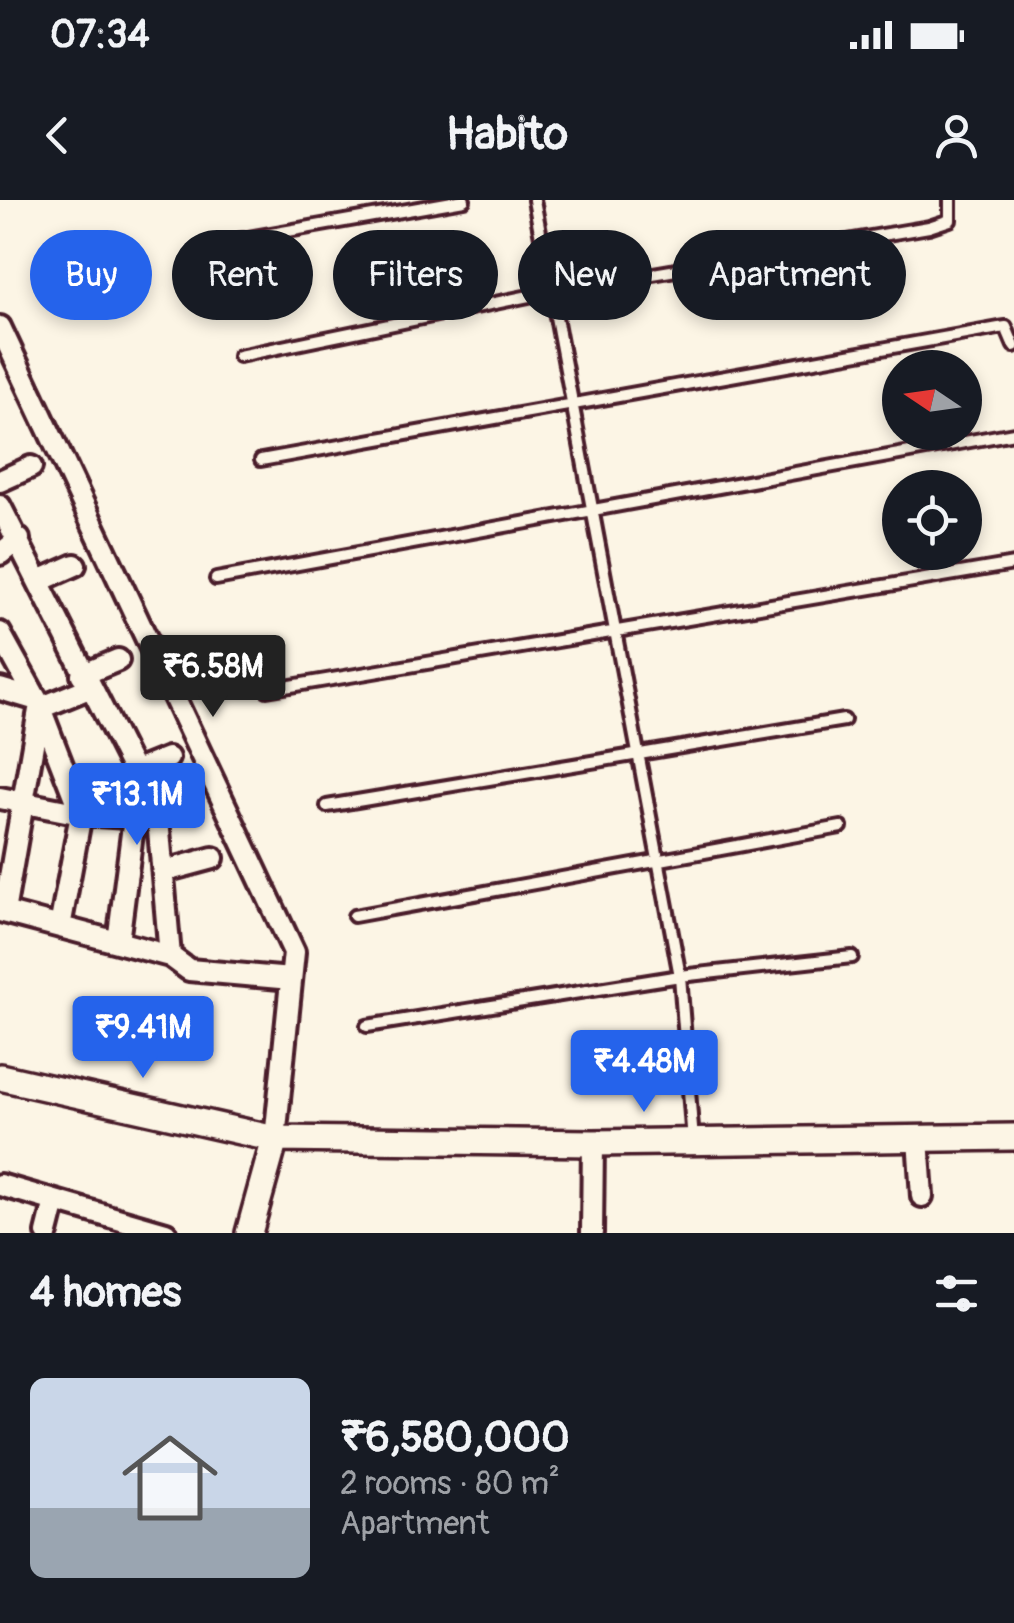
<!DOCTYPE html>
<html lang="en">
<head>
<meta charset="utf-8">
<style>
	body { margin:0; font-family:Pangolin,sans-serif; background:#242831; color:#f1f3f6; height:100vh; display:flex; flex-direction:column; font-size:38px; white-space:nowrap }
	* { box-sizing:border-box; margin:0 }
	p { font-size:32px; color:#9ea1a6 }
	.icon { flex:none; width:55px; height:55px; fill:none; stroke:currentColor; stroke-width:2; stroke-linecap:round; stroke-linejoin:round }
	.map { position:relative; height:1033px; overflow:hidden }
	.side { display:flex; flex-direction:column; background:#171b24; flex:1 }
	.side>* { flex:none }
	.hud { position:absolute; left:30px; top:30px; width:955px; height:90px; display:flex; gap:20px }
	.needle { width:65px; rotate:283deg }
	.tools { position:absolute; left:882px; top:150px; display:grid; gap:20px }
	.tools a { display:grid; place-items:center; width:100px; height:100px; border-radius:50%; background:#171b24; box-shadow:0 5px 15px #0003; font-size:50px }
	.price { position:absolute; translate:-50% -85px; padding:0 22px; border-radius:10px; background:#2563eb; color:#fff; font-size:32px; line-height:65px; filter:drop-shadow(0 2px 5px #0008) }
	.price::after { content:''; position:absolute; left:50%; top:60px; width:30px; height:22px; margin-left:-15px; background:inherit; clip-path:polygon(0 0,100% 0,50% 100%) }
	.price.on { background:#222; color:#fff }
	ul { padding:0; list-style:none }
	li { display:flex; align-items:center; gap:30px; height:250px; padding:0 30px }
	li span { display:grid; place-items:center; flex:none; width:280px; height:200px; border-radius:15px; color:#555 }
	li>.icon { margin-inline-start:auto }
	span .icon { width:120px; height:120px; fill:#fffc; stroke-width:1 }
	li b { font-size:42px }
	h2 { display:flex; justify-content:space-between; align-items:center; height:120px; padding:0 30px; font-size:42px }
	.chip { padding:0 35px; border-radius:45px; background:#171b24; box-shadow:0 5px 15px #0003; font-size:35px; line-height:90px }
	.chip.on { background:#2563eb; color:#fff }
	.status { display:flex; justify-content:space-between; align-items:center; height:70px; padding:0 50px; background:#171b24; direction:ltr }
	.status svg { height:28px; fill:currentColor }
	header { display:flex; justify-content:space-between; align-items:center; height:130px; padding:0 30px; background:#171b24; font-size:45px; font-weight:700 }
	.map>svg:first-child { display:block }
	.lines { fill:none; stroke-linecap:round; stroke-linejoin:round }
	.service-casing { stroke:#4a1f2b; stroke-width:18 }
	.minor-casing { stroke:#4a1f2b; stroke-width:28 }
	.tertiary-casing { stroke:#4a1f2b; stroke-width:32 }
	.service { stroke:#fcf5e5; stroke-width:10 }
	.minor { stroke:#fcf5e5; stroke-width:20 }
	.tertiary { stroke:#fcf5e5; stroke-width:25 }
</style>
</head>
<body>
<div class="status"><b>07:34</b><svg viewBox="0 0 49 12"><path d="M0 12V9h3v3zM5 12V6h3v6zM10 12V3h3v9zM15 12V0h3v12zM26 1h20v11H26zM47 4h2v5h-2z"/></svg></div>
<header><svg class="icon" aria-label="back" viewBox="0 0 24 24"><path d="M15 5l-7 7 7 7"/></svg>Habito<svg class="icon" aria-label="person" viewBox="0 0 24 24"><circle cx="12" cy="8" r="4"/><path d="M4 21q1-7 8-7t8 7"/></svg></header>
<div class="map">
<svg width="1014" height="1033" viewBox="0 0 1014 1033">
	<rect width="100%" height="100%" fill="#fcf5e5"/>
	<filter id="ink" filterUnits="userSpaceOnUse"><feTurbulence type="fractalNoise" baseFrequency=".01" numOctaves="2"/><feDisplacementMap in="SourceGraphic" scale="20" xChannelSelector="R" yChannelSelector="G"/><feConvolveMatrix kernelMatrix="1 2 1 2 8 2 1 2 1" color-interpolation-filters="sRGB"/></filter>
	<g filter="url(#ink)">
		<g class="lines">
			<defs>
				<path id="service" d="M534,0L680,776L693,941
					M214,44L464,0
					M239,156L553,91L929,27L950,20V0
					M261,260L999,128L1006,127L1014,146
					M216,379L1014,233
					M267,490L1014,364
					M327,606L844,520
					M354,716L841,627
					M367,826L680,776L852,757"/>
				<path id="minor" d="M0,127L294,752L275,939
					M0,281L31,267
					M0,306L158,619L170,756L189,770L291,779
					M0,354L19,339
					M39,381L75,365
					M0,433L37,500L81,614L60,727
					M82,475L118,460
					M0,489L37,500
					M40,508L89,488
					M133,572L168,558
					M0,598L81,614L158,619
					M165,671L213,658
					M0,711L170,756
					M4,712L39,510
					M118,742L134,618
					M918,939L922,996
					M0,985L166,1033
					M47,1033L55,1001
					M592,1033L593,943"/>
				<path id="tertiary" d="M0,877L275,939L593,943L1014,937
					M249,1033L275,939"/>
			</defs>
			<use href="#service" class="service-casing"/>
			<use href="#minor" class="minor-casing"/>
			<use href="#tertiary" class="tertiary-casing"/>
			<use href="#service" class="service"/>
			<use href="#minor" class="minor"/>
			<use href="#tertiary" class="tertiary"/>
		</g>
	</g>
</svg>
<div class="tools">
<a><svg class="needle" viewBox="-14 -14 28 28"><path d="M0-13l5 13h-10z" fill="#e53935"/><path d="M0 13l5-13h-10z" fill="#9ea1a6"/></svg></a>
<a><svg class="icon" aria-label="locate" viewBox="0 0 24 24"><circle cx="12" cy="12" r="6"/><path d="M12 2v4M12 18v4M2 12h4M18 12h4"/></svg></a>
</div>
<b class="price on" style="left:213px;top:520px">₹6.58M</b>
<b class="price" style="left:137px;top:648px">₹13.1M</b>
<b class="price" style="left:143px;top:881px">₹9.41M</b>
<b class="price" style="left:644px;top:915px">₹4.48M</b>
<div class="hud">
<a class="chip on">Buy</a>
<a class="chip">Rent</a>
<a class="chip">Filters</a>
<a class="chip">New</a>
<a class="chip">Apartment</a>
</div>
</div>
<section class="side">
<h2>4 homes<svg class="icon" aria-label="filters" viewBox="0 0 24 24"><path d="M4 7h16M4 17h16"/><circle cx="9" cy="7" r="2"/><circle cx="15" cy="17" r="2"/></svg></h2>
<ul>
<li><span style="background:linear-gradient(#c9d6e8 65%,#9aa5b1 0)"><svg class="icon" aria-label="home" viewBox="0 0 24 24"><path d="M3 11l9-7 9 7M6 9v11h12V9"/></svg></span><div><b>₹6,580,000</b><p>2 rooms · 80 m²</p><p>Apartment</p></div></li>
</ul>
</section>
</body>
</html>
